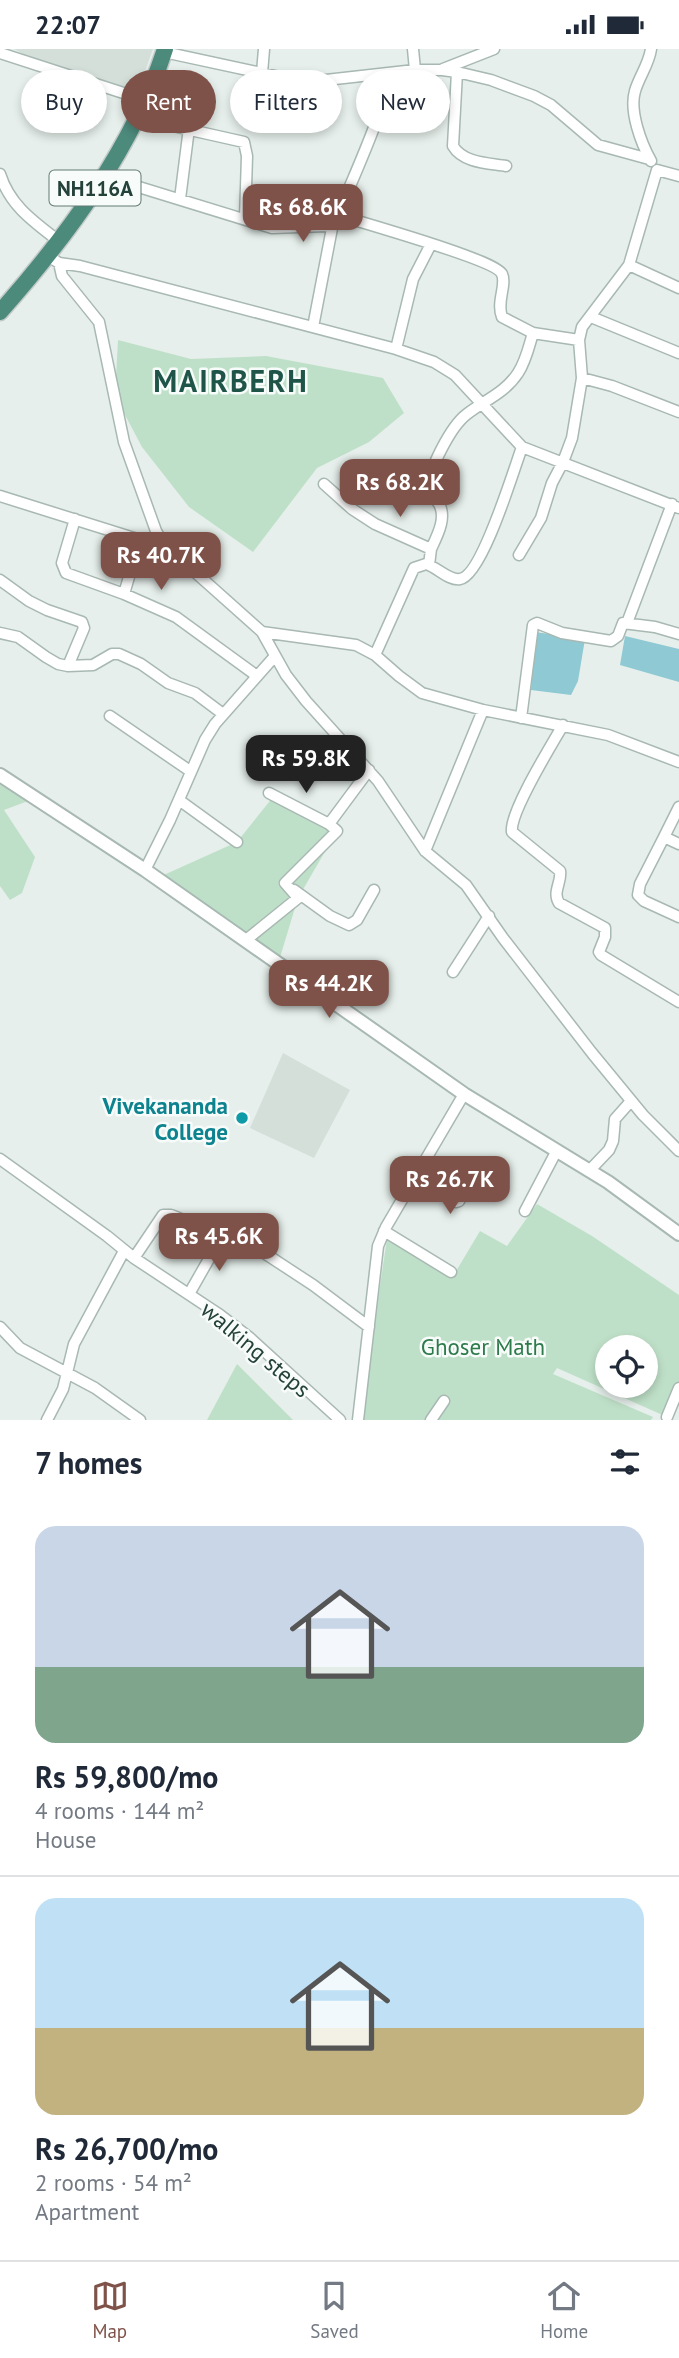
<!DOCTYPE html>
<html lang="en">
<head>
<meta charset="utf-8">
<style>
	body { margin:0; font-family:"PT Sans",sans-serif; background:#f2f2f3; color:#1f2937; height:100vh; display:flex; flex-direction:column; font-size:26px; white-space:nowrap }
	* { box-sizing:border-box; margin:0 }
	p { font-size:23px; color:#747a83 }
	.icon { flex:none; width:38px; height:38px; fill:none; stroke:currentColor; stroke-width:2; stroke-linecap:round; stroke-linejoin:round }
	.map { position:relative; height:1371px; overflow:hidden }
	.sheet { display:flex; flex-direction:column; background:#fff; flex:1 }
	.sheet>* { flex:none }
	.guide { position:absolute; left:21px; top:21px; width:637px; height:63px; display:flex; gap:14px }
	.buttons { position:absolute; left:595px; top:1286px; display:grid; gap:14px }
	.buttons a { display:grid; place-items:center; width:63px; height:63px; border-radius:50%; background:#fff; box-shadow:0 4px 10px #0003; font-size:35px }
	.price { position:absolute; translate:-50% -60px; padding:0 16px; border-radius:14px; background:#7f5249; color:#fff; font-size:23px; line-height:46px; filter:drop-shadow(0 2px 4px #0008) }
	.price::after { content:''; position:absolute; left:50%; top:42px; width:21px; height:16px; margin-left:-10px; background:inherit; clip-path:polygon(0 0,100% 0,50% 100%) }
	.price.active { background:#222; color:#fff }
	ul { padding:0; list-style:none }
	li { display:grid; align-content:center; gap:14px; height:371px; padding:0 35px }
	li+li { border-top:2px solid #e0e1e3 }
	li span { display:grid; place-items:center; height:217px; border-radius:21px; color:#555 }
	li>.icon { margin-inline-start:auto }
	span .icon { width:126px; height:126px; fill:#fffc; stroke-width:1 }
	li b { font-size:30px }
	h2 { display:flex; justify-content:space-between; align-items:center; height:84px; padding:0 35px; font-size:30px }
	.tag { padding:0 24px; border-radius:32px; background:#fff; box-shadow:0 4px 10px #0003; font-size:24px; line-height:63px }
	.tag.active { background:#7f5249; color:#fff }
	.status { display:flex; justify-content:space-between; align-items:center; height:49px; padding:0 35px; background:#fff; direction:ltr }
	.status svg { height:19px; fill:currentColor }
	.tab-bar { display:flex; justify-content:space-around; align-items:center; height:98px; border-top:2px solid #e0e1e3; background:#fff; font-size:19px; color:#747a83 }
	.tab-bar a { display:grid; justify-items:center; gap:4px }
	.tab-bar .active { color:#7f5249 }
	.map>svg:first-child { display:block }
	.built { fill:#d4dfda }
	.green { fill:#bfe0c8; fill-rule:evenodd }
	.water { fill:#8ec9d4 }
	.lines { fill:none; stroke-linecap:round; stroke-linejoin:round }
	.minor-casing { stroke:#a8b8b2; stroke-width:13 }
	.tertiary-casing { stroke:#a8b8b2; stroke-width:16 }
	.trunk-casing { stroke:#c2cac8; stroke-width:19 }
	.minor { stroke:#fff; stroke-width:10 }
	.tertiary { stroke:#fff; stroke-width:12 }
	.trunk { stroke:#4c8a7c; stroke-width:16 }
	.culture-dot { fill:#0f9aa8; stroke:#f7fbf9; stroke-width:2.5 }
	.labels { text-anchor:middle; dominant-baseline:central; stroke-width:5; stroke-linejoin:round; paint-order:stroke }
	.shield { fill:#f7fbf9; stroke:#637a73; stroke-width:2 }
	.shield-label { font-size:21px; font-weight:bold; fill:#24423a }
	.culture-label { font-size:23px; font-weight:bold; fill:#0d838f; stroke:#f7fbf9; text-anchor:end }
	.park-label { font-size:23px; fill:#2d7a4b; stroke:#f7fbf9 }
	.street-label { font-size:23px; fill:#24423a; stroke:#f7fbf9 }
	.district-label { font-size:30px; font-weight:bold; letter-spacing:2px; fill:#1f5548; stroke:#f7fbf9 }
</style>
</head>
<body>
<div class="status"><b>22:07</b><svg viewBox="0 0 49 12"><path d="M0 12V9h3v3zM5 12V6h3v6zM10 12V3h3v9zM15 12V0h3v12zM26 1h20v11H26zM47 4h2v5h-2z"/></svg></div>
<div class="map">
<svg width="679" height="1371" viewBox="0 0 679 1371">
	<rect width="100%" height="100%" fill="#e6efeb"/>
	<path class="built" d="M14,0H153L138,42L25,6Z
		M283,1004L350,1041L314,1109L250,1079Z"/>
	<path class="green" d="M118,291L191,310L266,307L383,329L404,364L369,393L317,419L253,503L189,458L142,398L115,347Z
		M0,728L36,749L4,761L35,808L22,844L10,851L0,837Z
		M273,748L337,782L298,849L278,915L157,829L237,793Z
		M537,1155L592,1187L679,1246V1342L667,1368L557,1319L553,1325L653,1368L651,1371H360L387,1190L452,1229L480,1182L507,1197ZM607,1298H646V1337H607Z
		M237,1315L293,1371H207Z"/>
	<path class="water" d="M535,583L585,590L578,632L571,646L531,641Z
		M625,587L679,600V633L620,616Z"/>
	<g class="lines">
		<defs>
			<path id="minor" d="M413,0L415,21
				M164,3L289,30L317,32L415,21H442L457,23L491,31L534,47L551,56L598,96L649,110
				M0,4L145,51
				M443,20L494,0
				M457,23L453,97C463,114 488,114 506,117
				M262,24L264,0
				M137,69L244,93L247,107L245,170
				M651,112C641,94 629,62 635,42C639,28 649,15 651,0
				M0,125C10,157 34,173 60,193
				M103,127L272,179L327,177L333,174L338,166C357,119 379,74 391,24
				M180,150L189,79
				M338,166C360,173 496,211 502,225C507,236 496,253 502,268L533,284L579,291
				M48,207L59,214L80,217L396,300L434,313L455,326L522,398L679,459
				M59,214L62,227L99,273L124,393L156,482L166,499
				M629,216L679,239
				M591,268L679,304
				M313,278L333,174
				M396,300L413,230L431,195
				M582,329L612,337L679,363
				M324,435L352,460L375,475L431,500L429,516
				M0,447L169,500L262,583L286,626L306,652L378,732L425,802L466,836L503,889L592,1004L643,1066L679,1102
				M75,470L62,514L66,524L124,545L176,568L257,627
				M431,500C437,487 447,469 439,455C436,450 431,447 428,441C428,421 451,377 467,365C485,351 505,344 518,324C526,312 529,297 533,284
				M519,506L541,469L552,434L563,413L572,389L582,329L579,291L582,278L629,216L657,121L679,127
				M0,531L29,552L47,561L82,573L84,579L68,617
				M124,545L140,490
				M627,574L672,455
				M262,583L356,596L375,606L399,627L422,644L483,661L608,686L679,713
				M0,584L18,588L46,608L58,615L68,617L93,616L112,605H119L141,615L168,634L195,644L223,665
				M375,606L414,519L426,515C437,518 449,532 460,530C482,527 514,420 522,398
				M110,667L190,722
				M521,669L533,576L537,574L562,584L611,592L618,587L623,574L655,578L679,585
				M563,676C551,697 509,764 512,783L560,822C562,833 552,843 559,854L605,879V888L599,903L601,906L679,953
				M269,744L329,775
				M179,751L237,793
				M679,758L664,788L679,795
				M664,788L640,835L638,846L644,852L679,868
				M425,802L483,661
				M145,821L170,771L205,691L215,675L275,607
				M294,841L330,867L349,876L357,871L374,841
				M246,891L298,849L285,834L337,782L329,775L369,721
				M453,923L489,867
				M0,1110L107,1187L134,1209L220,1266L250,1289L340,1371
				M589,1122L609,1101L613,1092L615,1070L631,1052
				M415,1129L456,1153L459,1152L471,1131
				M525,1162L556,1103
				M384,1182L451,1223
				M258,1200L313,1236L369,1278
				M134,1209L163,1166H171L191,1174
				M189,1245L222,1187
				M0,1278L20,1299L95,1339L140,1371
				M667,1368L679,1339
				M47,1371L63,1340L74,1295L124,1202
				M358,1371L378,1197L386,1178L464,1045
				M431,1371L444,1352"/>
			<path id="tertiary" d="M0,726L145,821L464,1045L608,1133L679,1185"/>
			<path id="trunk" d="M0,263C68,186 133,99 165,0"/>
		</defs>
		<use href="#minor" class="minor-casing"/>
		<use href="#tertiary" class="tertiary-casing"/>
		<use href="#trunk" class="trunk-casing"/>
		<use href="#minor" class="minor"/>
		<use href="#tertiary" class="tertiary"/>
		<use href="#trunk" class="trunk"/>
	</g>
	<circle class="culture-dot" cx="242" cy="1069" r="7"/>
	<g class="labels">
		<rect class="shield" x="49.5" y="121.5" width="91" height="35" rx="5"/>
		<g class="shield-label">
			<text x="95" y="139">NH116A</text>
		</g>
		<g class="culture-label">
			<text x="228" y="1056">Vivekananda<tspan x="228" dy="26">College</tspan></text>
		</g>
		<g class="park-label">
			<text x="483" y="1297">Ghoser Math</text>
		</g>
		<g class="street-label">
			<text transform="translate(256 1300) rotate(40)">walking steps</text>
		</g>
		<g class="district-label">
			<text x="231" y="331">MAIRBERH</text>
		</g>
	</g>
</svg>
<div class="buttons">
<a><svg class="icon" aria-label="locate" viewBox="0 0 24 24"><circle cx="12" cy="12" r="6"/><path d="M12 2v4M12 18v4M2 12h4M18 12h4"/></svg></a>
</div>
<b class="price" style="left:303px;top:195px">Rs 68.6K</b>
<b class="price" style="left:400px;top:470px">Rs 68.2K</b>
<b class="price" style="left:161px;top:543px">Rs 40.7K</b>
<b class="price active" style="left:306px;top:746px">Rs 59.8K</b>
<b class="price" style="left:329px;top:971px">Rs 44.2K</b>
<b class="price" style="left:450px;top:1167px">Rs 26.7K</b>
<b class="price" style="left:219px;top:1224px">Rs 45.6K</b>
<div class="guide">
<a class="tag">Buy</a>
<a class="tag active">Rent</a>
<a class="tag">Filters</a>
<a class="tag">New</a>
</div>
</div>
<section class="sheet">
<h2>7 homes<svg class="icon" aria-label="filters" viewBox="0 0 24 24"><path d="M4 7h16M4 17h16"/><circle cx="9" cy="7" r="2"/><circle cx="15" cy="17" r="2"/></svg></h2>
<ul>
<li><span style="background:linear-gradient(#c9d6e8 65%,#7fa58c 0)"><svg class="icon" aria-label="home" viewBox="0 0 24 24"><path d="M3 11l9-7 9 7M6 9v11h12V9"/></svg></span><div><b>Rs 59,800/mo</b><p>4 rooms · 144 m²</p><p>House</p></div></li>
<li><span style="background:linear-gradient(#bfe0f5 60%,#c2b280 0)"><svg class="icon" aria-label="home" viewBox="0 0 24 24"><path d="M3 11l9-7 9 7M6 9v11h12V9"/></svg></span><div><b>Rs 26,700/mo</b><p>2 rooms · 54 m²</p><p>Apartment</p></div></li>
</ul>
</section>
<nav class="tab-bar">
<a class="active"><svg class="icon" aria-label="map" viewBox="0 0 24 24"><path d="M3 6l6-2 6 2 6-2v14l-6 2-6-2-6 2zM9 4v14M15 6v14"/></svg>Map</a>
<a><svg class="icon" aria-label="saved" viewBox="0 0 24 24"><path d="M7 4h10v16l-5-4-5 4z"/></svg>Saved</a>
<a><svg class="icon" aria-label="home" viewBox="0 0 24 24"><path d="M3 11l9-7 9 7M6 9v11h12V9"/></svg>Home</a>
</nav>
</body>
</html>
